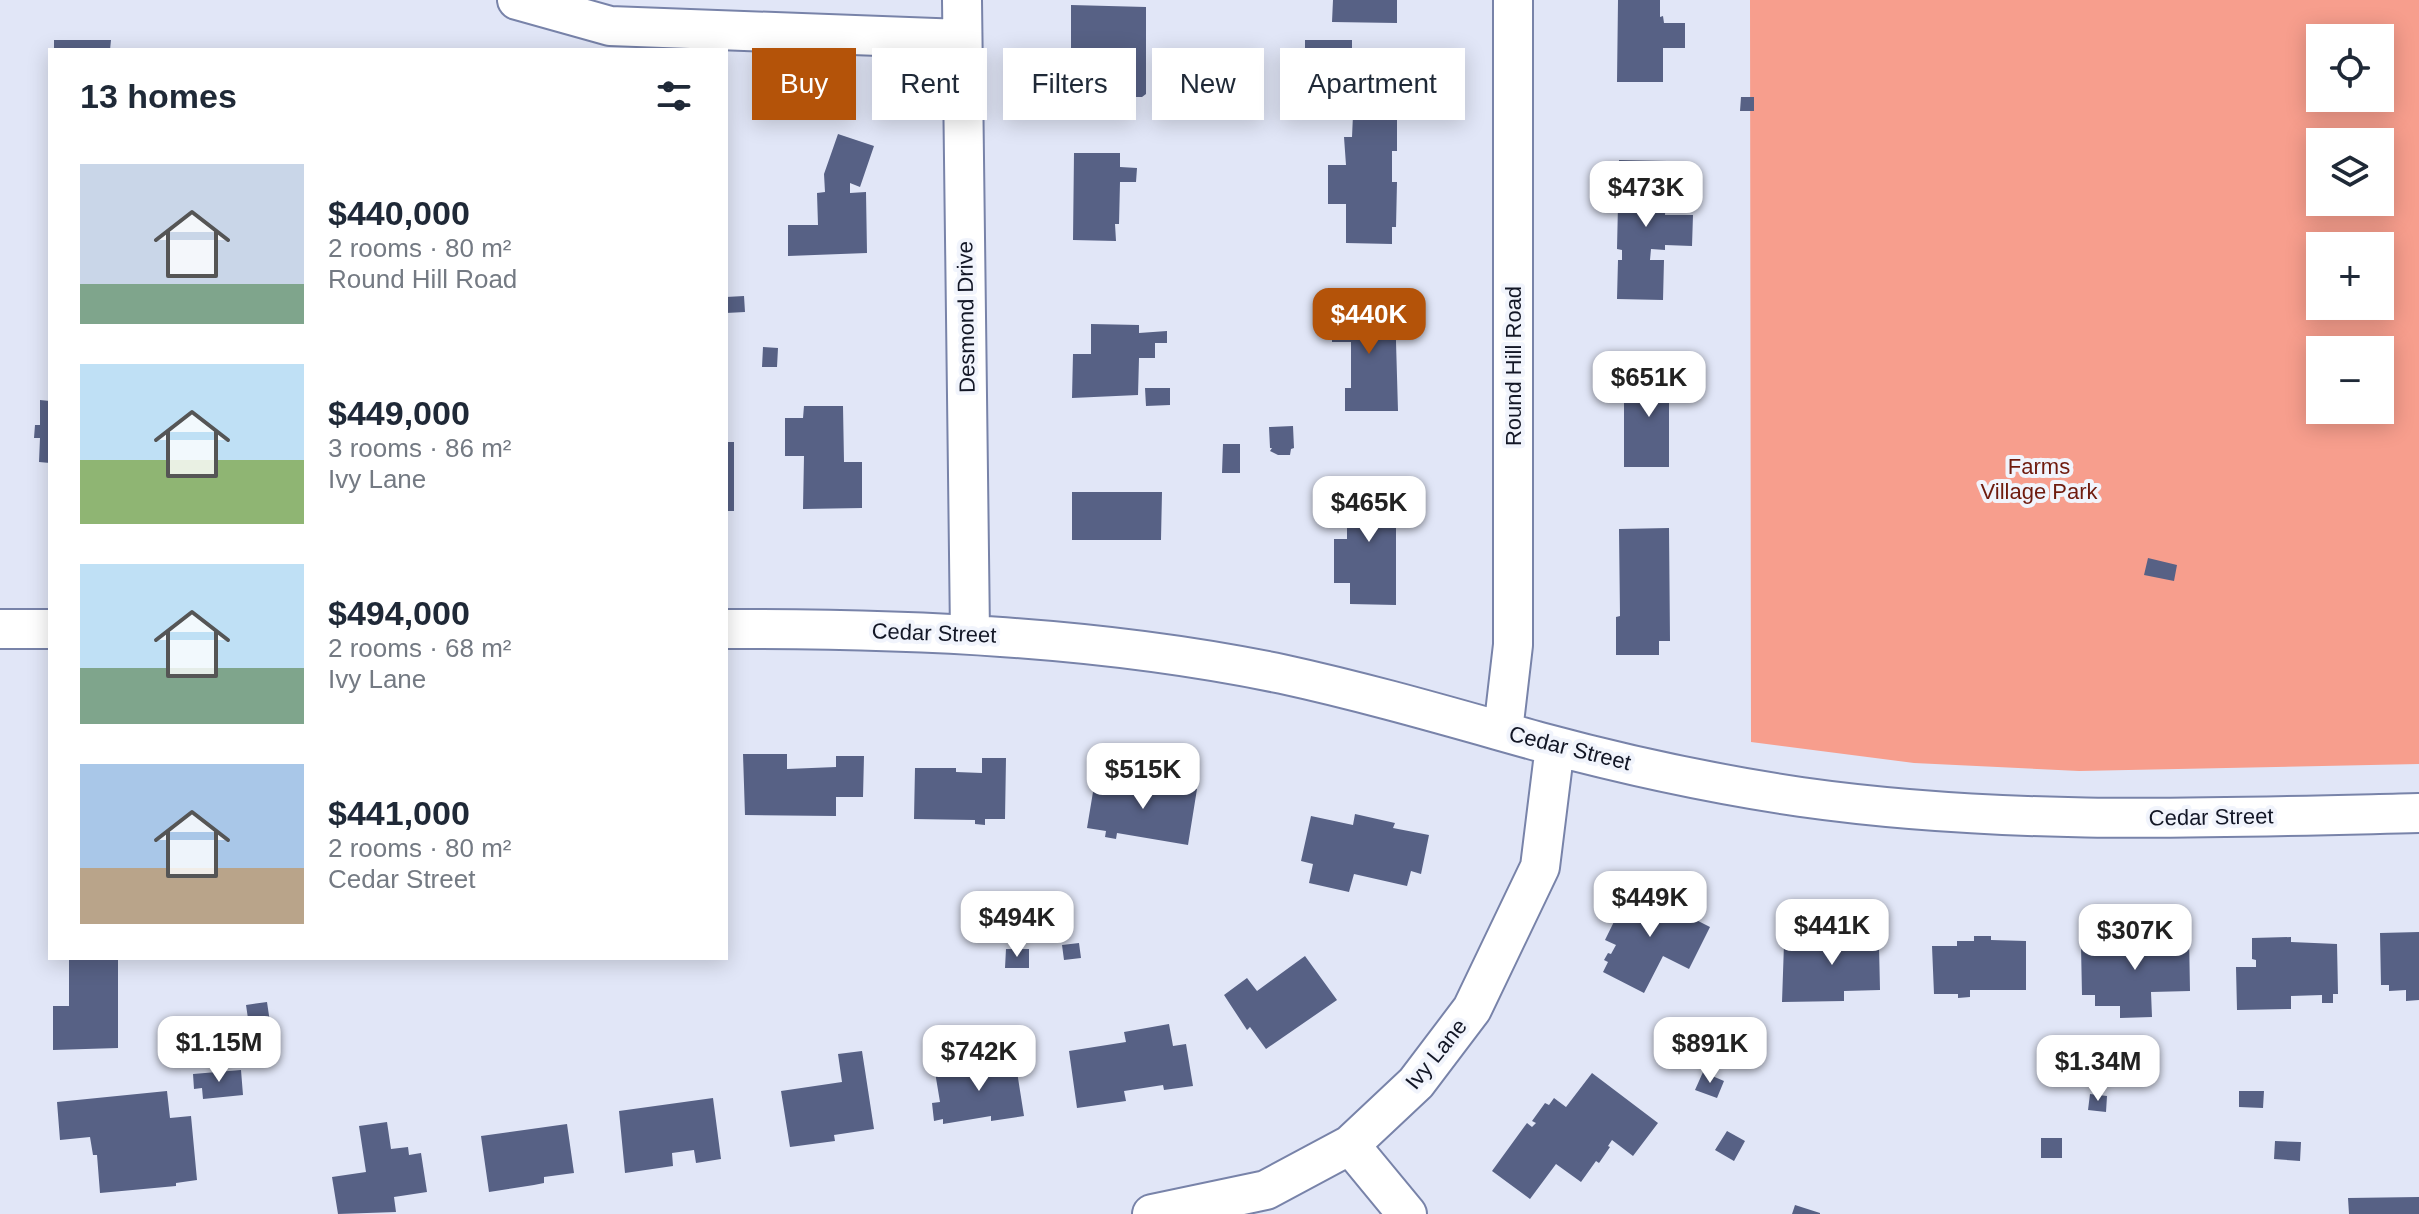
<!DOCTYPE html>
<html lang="en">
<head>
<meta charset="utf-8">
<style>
	body { margin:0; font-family:Helvetica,sans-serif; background:#f6f6f7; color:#1f2937; height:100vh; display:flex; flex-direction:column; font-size:30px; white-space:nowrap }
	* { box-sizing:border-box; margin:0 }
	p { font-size:26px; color:#747a83 }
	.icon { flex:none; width:44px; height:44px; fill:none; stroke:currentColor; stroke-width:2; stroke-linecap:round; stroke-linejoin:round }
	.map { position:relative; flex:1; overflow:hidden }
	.panel { position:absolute; left:48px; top:48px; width:680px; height:912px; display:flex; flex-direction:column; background:#fff; border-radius:0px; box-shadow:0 4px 20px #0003 }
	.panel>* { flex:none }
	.top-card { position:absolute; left:752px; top:48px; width:760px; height:72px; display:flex; gap:16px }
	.controls { position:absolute; left:2306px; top:24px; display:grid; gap:16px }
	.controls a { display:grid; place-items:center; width:88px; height:88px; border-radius:0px; background:#fff; box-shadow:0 4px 20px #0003; font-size:40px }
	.price { position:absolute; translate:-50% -68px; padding:0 18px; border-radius:16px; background:#fff; color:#222; font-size:26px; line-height:52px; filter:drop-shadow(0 2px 4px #0008) }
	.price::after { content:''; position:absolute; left:50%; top:48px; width:24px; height:18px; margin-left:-12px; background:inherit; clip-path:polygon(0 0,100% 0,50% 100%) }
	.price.on { background:#b45309; color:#fff }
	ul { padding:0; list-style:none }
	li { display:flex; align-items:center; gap:24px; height:200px; padding:0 32px }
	li span { display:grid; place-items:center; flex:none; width:224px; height:160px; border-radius:0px; color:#555 }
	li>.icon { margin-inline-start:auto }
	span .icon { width:96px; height:96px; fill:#fffc; stroke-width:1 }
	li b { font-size:34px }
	h2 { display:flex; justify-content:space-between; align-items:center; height:96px; padding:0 32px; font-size:34px }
	.chip { padding:0 28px; border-radius:0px; background:#fff; box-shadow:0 4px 20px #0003; font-size:28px; line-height:72px }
	.chip.on { background:#b45309; color:#fff }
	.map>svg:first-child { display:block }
	.green { fill:#f79e8d; fill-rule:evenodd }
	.building { fill:#576185 }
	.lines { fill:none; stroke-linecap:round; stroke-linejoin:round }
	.minor-casing { stroke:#7883a9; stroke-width:42 }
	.minor { stroke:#fff; stroke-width:38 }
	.labels { text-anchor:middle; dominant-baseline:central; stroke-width:8; stroke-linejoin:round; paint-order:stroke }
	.street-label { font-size:22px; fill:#131726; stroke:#f1f4fc }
	.park-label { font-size:22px; fill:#6f1b0e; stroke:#f1f4fc }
</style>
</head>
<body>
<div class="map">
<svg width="2419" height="1214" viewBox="0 0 2419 1214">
	<rect width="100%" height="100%" fill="#e1e6f7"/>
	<path class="green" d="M1750,0H2419V764L2079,771L1914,763L1751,742ZM2320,38H2380V98H2320ZM2320,142H2380V202H2320ZM2320,246H2380V306H2320ZM2320,350H2380V410H2320Z"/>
	<path class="building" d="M1333,0H1397V23L1332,22Z
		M1618,0H1660V17L1663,16L1664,23H1685V48H1663V82H1617Z
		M1071,5L1146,7V94L1142,97H1127L1126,101H1071Z
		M54,40H111L110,50H54Z
		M1305,40H1352V83H1305Z
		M1741,97H1754V111H1740Z
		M1281,101L1297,102L1296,120L1280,119Z
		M1397,114V151H1392V182H1397L1396,227H1392V244L1346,243V204H1328V165H1346L1344,137H1352L1353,115Z
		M838,134L874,146L860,187L850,183V193L866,192L867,253L788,256V225H818L817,193L825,192L824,174Z
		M1074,153H1120V167L1137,168L1136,182H1120L1119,224H1115L1116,241L1073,240Z
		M1619,160L1667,161L1665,215H1693L1692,246L1665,245V250L1651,249L1650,260H1664L1663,300L1617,299L1618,260H1622V250L1617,249Z
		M744,296L745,312L726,313V297Z
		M1332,307H1395L1398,411H1345V388H1351V342H1332Z
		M1091,324L1139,325V333L1167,331V343H1155V358H1139L1138,395L1072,398L1073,354H1091Z
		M763,347L778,348L777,367H762Z
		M1624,376H1670L1671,386H1687V403H1669V467H1624Z
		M1145,388H1170V405L1146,406Z
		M40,400L50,401V463L39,462L40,438H34L35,425H40Z
		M804,406H843L844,462H862V508L803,509L804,456H785V418H803Z
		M1293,426L1294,448L1291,449L1290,455H1278L1270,451L1272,448H1270L1269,427Z
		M726,442H734V511H726Z
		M1223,444H1240V473H1222Z
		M1347,481H1396V605L1350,604V583H1334V539H1347Z
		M1072,492H1162L1161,540H1072Z
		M1669,528L1670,641H1659V655H1616V617L1620,616L1619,529Z
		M2148,558L2177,565L2174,581L2144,575Z
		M743,754H787V769L836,767V756H864L863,797H836V816L745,815Z
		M982,758H1006L1005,819H985V825L975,824V820L914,819L915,768H956V772L982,773Z
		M1095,780L1124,784L1123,787L1129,789L1130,785L1149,788L1148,792L1153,793L1155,782L1197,789L1188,845L1117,833L1116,839L1105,837L1106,831L1087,828Z
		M1355,814L1395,823L1393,828L1429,835L1421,874L1411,871L1407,886L1354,874L1349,892L1309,883L1313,864L1301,861L1311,816L1353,825Z
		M1631,887L1710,927L1689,969L1663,956L1644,993L1603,972L1608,962L1604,960L1608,953L1611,954L1616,945L1605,940Z
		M1882,931L1883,946H1879L1880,990L1844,991V1001L1782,1002L1784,944L1834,943V932Z
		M2419,932V1000L2406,1001V990L2389,991V985H2381L2380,933Z
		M2189,935L2190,991L2151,992L2152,1017L2120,1018V1006H2095V995H2082L2081,946L2103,945V941Z
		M1974,936H1991V940L2026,941V990H1970V997L1958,998V994H1934L1932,946H1957V941H1974Z
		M2291,937V942L2337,944L2338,994H2333V1003H2322V995L2291,996V1009L2237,1010L2236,967H2256V960L2252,959V938Z
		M1079,943L1081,958L1064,960L1062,945Z
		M1006,949H1029V968H1005Z
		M1305,956L1337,1000L1266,1049L1250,1027L1247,1030L1224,995L1247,978L1257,991Z
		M69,958H118V1048L53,1050V1006H69Z
		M267,1002L271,1029L250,1032L246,1005Z
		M1169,1024L1173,1046L1186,1044L1193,1086L1164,1090L1163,1085L1124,1091L1126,1101L1077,1108L1069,1051L1126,1042L1124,1032Z
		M862,1051L874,1129L834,1135L835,1141L790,1147L781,1091L842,1082L838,1054Z
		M1015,1059L1024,1116L991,1121V1116L943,1124V1119L934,1121L932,1103L940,1102L935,1072Z
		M241,1070L243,1095L203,1099L202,1088L194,1089L193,1074Z
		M1703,1072L1724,1081L1717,1098L1695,1090Z
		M1592,1073L1658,1123L1633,1156L1612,1140L1608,1146L1610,1147L1599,1163L1596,1161L1581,1182L1556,1164L1530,1199L1492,1171L1527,1123L1532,1127L1536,1123L1532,1121L1545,1103L1549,1105L1554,1098L1566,1107Z
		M167,1091L170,1118L191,1116L197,1180L176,1183V1186L100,1193L97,1155H93L90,1137L60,1140L57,1102Z
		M2239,1091H2264L2263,1108L2239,1107Z
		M2090,1094L2107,1096L2106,1112L2088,1110Z
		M713,1098L721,1159L696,1163L694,1150L672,1153L673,1166L625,1173L619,1111Z
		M387,1122L391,1149L408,1147L409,1155L421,1153L427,1192L394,1197L396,1212L338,1214L332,1177L366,1172L359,1126Z
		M567,1124L574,1173L544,1177V1183L534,1185L489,1192L481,1136Z
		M1727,1131L1745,1141L1734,1161L1715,1150Z
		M2041,1138H2062V1158H2041Z
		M2275,1141L2301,1142L2300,1161L2274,1159Z
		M2419,1197V1214H2349L2348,1198Z
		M1795,1205L1820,1213V1214H1792Z"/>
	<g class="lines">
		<defs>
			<path id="minor" d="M517,0L610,26L962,39
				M962,0L970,633
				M0,629H50
				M726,629C913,629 1098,636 1282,674C1369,693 1454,718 1540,742C1625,765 1713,784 1801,797C2006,826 2212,818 2419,813
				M1503,731L1513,645V0
				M1350,1145L1407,1214
				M1152,1214L1266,1190L1350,1145L1416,1083L1472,1009L1540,867L1555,746"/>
		</defs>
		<use href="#minor" class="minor-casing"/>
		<use href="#minor" class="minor"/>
	</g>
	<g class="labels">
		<g class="street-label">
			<text transform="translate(966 317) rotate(-91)">Desmond Drive</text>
			<text transform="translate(1513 366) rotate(-90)">Round Hill Road</text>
			<text transform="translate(934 633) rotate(2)">Cedar Street</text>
			<text transform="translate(1570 748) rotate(14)">Cedar Street</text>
			<text transform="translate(2211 817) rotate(-1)">Cedar Street</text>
			<text transform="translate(1436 1054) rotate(-51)">Ivy Lane</text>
		</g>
		<g class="park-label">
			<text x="2039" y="466">Farms<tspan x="2039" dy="25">Village Park</tspan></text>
		</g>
	</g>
</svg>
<div class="controls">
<a><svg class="icon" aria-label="locate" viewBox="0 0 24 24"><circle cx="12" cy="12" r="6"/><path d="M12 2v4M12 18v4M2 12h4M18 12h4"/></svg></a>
<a><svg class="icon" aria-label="layers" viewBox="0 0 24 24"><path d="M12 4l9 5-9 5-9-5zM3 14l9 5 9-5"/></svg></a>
<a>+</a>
<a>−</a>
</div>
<b class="price" style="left:1646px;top:229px">$473K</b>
<b class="price on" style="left:1369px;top:356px">$440K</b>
<b class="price" style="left:1649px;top:419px">$651K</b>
<b class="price" style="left:1369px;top:544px">$465K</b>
<b class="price" style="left:1143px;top:811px">$515K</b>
<b class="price" style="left:1650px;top:939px">$449K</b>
<b class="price" style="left:1017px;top:959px">$494K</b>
<b class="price" style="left:1832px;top:967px">$441K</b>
<b class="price" style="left:2135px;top:972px">$307K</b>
<b class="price" style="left:219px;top:1084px">$1.15M</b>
<b class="price" style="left:1710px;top:1085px">$891K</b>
<b class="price" style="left:979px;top:1093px">$742K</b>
<b class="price" style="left:2098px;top:1103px">$1.34M</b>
<div class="top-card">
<a class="chip on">Buy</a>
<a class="chip">Rent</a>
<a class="chip">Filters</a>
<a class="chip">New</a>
<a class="chip">Apartment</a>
</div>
<section class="panel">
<h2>13 homes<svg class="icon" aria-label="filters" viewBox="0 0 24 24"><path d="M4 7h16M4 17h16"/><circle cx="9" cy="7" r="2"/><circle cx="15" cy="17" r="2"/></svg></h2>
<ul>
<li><span style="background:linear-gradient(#c9d6e8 75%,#7fa58c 0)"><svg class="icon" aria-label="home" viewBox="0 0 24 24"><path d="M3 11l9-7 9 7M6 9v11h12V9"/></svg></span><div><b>$440,000</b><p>2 rooms · 80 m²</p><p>Round Hill Road</p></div></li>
<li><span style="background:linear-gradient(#bfe0f5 60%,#8fb573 0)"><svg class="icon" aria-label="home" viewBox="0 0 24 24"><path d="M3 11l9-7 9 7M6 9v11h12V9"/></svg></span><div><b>$449,000</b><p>3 rooms · 86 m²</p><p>Ivy Lane</p></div></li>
<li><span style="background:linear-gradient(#bfe0f5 65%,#7fa58c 0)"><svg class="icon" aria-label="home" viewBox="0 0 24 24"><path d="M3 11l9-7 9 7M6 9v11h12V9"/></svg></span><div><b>$494,000</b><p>2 rooms · 68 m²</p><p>Ivy Lane</p></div></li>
<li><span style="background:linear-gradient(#a9c7e8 65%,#b9a48a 0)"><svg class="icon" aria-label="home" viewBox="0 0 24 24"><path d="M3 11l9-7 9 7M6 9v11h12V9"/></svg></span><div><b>$441,000</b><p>2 rooms · 80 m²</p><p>Cedar Street</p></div></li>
</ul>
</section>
</div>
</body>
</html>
